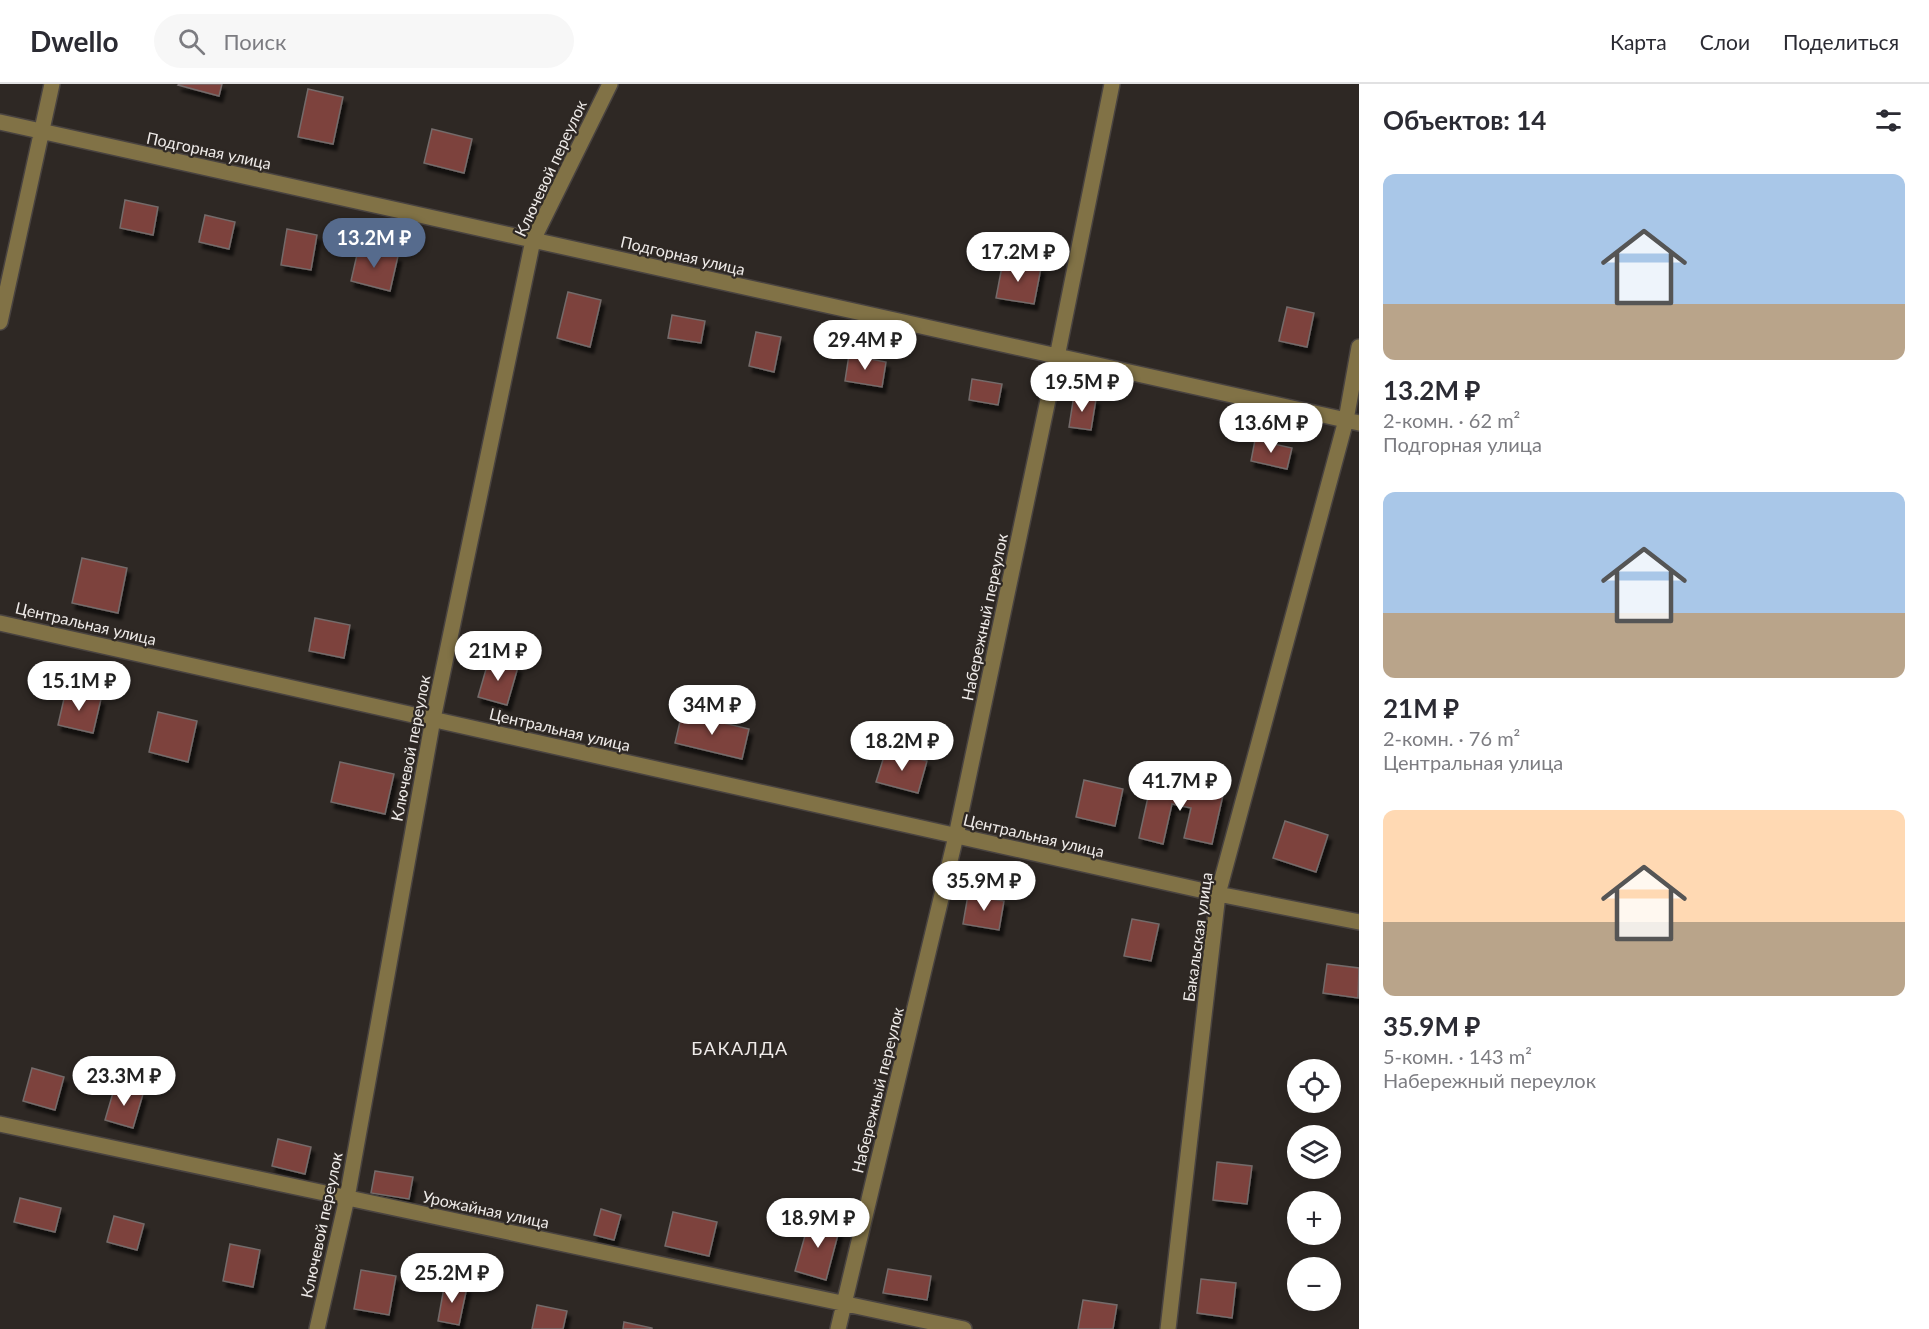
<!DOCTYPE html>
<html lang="ru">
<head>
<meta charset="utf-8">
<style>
	body { margin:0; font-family:Lato,sans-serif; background:#f7f7f7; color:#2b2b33; height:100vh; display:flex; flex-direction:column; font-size:22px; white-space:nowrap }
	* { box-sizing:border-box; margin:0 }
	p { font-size:20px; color:#7c7c81 }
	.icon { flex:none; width:33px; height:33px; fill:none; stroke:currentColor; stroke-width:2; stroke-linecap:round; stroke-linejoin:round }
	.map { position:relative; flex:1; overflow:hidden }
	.panel { display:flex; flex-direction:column; background:#fff; width:570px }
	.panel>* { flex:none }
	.buttons { position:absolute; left:1287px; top:975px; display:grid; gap:12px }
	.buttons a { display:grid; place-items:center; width:54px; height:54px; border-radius:50%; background:#fff; box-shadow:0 3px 15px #0003; font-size:30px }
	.price { position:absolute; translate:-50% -51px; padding:0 14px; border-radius:21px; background:#fff; color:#222; font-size:20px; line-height:39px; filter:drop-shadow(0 2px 3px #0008) }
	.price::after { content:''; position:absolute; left:50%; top:36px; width:18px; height:14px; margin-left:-9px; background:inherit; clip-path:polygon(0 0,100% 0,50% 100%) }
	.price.on { background:#566b8d; color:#fff }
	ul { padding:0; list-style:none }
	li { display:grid; align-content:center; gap:12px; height:318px; padding:0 24px }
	li span { display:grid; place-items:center; height:186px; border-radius:12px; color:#555 }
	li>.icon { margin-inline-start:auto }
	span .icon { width:108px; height:108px; fill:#fffc; stroke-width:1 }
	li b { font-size:26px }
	h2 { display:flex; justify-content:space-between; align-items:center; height:72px; padding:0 24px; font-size:26px }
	header { display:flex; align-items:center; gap:36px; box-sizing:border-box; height:84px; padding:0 30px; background:#fff; border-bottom:2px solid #e1e1e2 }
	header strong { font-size:28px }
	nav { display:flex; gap:33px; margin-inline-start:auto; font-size:21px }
	.search { width:420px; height:54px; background:#f7f7f7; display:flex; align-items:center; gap:15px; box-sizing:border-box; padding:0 21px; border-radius:33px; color:#7c7c81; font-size:22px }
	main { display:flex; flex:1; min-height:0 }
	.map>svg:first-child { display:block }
	.building { fill:#7d423c; stroke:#746b6a; stroke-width:1.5; filter:url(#shadow) }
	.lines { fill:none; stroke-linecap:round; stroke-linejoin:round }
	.minor-casing { stroke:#494340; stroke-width:18 }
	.minor { stroke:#817246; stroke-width:15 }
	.labels { text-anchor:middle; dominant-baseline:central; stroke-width:4.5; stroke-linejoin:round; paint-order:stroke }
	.street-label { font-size:16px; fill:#efebe9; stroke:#2e2824 }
	.neighbourhood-label { font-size:18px; letter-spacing:1.5px; fill:#efebe9; stroke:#2e2824 }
</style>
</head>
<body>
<header>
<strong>Dwello</strong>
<div class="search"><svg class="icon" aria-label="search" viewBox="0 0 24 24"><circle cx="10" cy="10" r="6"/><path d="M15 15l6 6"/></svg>Поиск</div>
<nav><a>Карта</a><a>Слои</a><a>Поделиться</a></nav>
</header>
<main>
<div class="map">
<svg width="1359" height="1245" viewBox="0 0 1359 1245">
	<defs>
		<filter id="shadow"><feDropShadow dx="3.5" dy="6" stdDeviation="1.5" flood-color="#0009"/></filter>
	</defs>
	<rect width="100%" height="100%" fill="#2e2824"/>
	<path class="building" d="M179,0H222L219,12L178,1Z
		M308,5L343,13L333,60L298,53Z
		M432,45L472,55L464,89L424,79Z
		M125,116L158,123L153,151L120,144Z
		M205,131L235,138L229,165L199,158Z
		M287,145L317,151L311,186L281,181Z
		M359,162L398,172L390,207L351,197Z
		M1003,177L1041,184L1034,220L996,214Z
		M568,208L601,216L590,263L557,254Z
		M1287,223L1314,229L1307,263L1279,257Z
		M672,231L705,237L701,259L668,254Z
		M756,248L781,253L774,288L749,282Z
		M849,271L886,278L882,303L845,297Z
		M972,295L1002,300L998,321L969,316Z
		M1074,311L1096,315L1091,346L1069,343Z
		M1255,356L1292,364L1287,385L1251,377Z
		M82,474L127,484L118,529L72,519Z
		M315,534L350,541L344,574L309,567Z
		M489,575L518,583L507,621L478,613Z
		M66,606L101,615L93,649L58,641Z
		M158,628L197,637L188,678L149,668Z
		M682,629L749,645L742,675L675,659Z
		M886,666L927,677L918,709L876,698Z
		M340,678L394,690L385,730L331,718Z
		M1152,695L1223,711L1212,760L1184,754L1191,724L1172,720L1163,760L1139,754Z
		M1084,696L1123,705L1115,742L1076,733Z
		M1285,737L1328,751L1316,788L1273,774Z
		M968,811L1004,817L999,846L963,840Z
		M1132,835L1159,840L1151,877L1124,872Z
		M1327,880L1359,884L1358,914L1323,909Z
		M32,984L64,993L55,1026L23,1017Z
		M115,1002L143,1010L133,1044L105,1036Z
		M278,1055L311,1063L305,1090L272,1082Z
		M1217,1078L1252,1082L1247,1120L1213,1116Z
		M375,1087L413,1093L409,1115L371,1109Z
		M20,1114L61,1124L55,1148L14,1138Z
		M601,1125L621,1131L614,1156L594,1151Z
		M673,1128L717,1138L709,1172L665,1162Z
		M114,1132L144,1140L137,1166L107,1158Z
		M810,1134L840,1143L826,1196L795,1187Z
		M230,1160L260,1166L253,1203L223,1197Z
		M888,1185L931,1192L927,1216L883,1209Z
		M361,1186L396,1192L389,1231L354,1225Z
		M1201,1195L1236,1199L1232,1234L1197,1229Z
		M445,1198L467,1203L459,1241L438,1237Z
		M1083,1216L1117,1221L1113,1245H1078Z
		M537,1221L567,1227L563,1245H532Z
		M624,1238L652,1244V1245H623Z"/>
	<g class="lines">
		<defs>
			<path id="minor" d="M0,38L1359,339
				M0,238L52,0
				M0,539L1218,810L1359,838
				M0,1040L964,1245
				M317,1245L347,1114L433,635L533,156L610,0
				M838,1245L956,752L1057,273L1112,0
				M1168,1245L1218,810L1346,336L1359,263"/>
		</defs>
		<use href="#minor" class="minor-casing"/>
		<use href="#minor" class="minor"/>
	</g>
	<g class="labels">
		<g class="street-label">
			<text transform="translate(209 66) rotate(12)">Подгорная улица</text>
			<text transform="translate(550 84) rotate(-65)">Ключевой переулок</text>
			<text transform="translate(683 171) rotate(13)">Подгорная улица</text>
			<text transform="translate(984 533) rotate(-78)">Набережный переулок</text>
			<text transform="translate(86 539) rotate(13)">Центральная улица</text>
			<text transform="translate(560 645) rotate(13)">Центральная улица</text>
			<text transform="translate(410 664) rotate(-79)">Ключевой переулок</text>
			<text transform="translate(1034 751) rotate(13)">Центральная улица</text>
			<text transform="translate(1197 853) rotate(-82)">Бакальская улица</text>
			<text transform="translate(877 1006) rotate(-76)">Набережный переулок</text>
			<text transform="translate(486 1125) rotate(12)">Урожайная улица</text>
			<text transform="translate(321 1141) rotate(-78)">Ключевой переулок</text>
		</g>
		<g class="neighbourhood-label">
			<text x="740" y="964">БАКАЛДА</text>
		</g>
	</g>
</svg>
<div class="buttons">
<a><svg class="icon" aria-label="locate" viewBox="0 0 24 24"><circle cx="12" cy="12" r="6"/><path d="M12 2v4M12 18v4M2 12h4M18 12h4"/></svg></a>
<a><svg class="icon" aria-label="layers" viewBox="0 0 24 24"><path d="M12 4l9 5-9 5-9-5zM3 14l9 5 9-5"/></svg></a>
<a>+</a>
<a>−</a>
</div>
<b class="price on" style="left:374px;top:185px">13.2M ₽</b>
<b class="price" style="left:1018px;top:199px">17.2M ₽</b>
<b class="price" style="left:865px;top:287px">29.4M ₽</b>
<b class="price" style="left:1082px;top:329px">19.5M ₽</b>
<b class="price" style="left:1271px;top:370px">13.6M ₽</b>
<b class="price" style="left:498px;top:598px">21M ₽</b>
<b class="price" style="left:79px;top:628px">15.1M ₽</b>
<b class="price" style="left:712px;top:652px">34M ₽</b>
<b class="price" style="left:902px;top:688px">18.2M ₽</b>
<b class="price" style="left:1180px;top:728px">41.7M ₽</b>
<b class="price" style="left:984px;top:828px">35.9M ₽</b>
<b class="price" style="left:124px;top:1023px">23.3M ₽</b>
<b class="price" style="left:818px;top:1165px">18.9M ₽</b>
<b class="price" style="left:452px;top:1220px">25.2M ₽</b>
</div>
<section class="panel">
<h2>Объектов: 14<svg class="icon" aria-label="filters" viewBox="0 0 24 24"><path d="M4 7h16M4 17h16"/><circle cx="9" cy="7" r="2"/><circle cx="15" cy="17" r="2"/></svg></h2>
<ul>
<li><span style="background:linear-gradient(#a9c7e8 70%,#b9a48a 0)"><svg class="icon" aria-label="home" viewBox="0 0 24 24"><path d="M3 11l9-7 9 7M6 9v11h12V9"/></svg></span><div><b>13.2M ₽</b><p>2-комн. · 62 m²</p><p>Подгорная улица</p></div></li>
<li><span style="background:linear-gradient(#a9c7e8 65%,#b9a48a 0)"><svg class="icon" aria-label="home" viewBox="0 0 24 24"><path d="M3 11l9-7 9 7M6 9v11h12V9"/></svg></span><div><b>21M ₽</b><p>2-комн. · 76 m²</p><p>Центральная улица</p></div></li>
<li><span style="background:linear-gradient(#ffd9b3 60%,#b9a48a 0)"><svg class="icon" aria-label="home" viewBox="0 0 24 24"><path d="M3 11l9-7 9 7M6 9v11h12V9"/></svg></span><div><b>35.9M ₽</b><p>5-комн. · 143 m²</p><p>Набережный переулок</p></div></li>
</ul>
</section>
</main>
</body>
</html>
